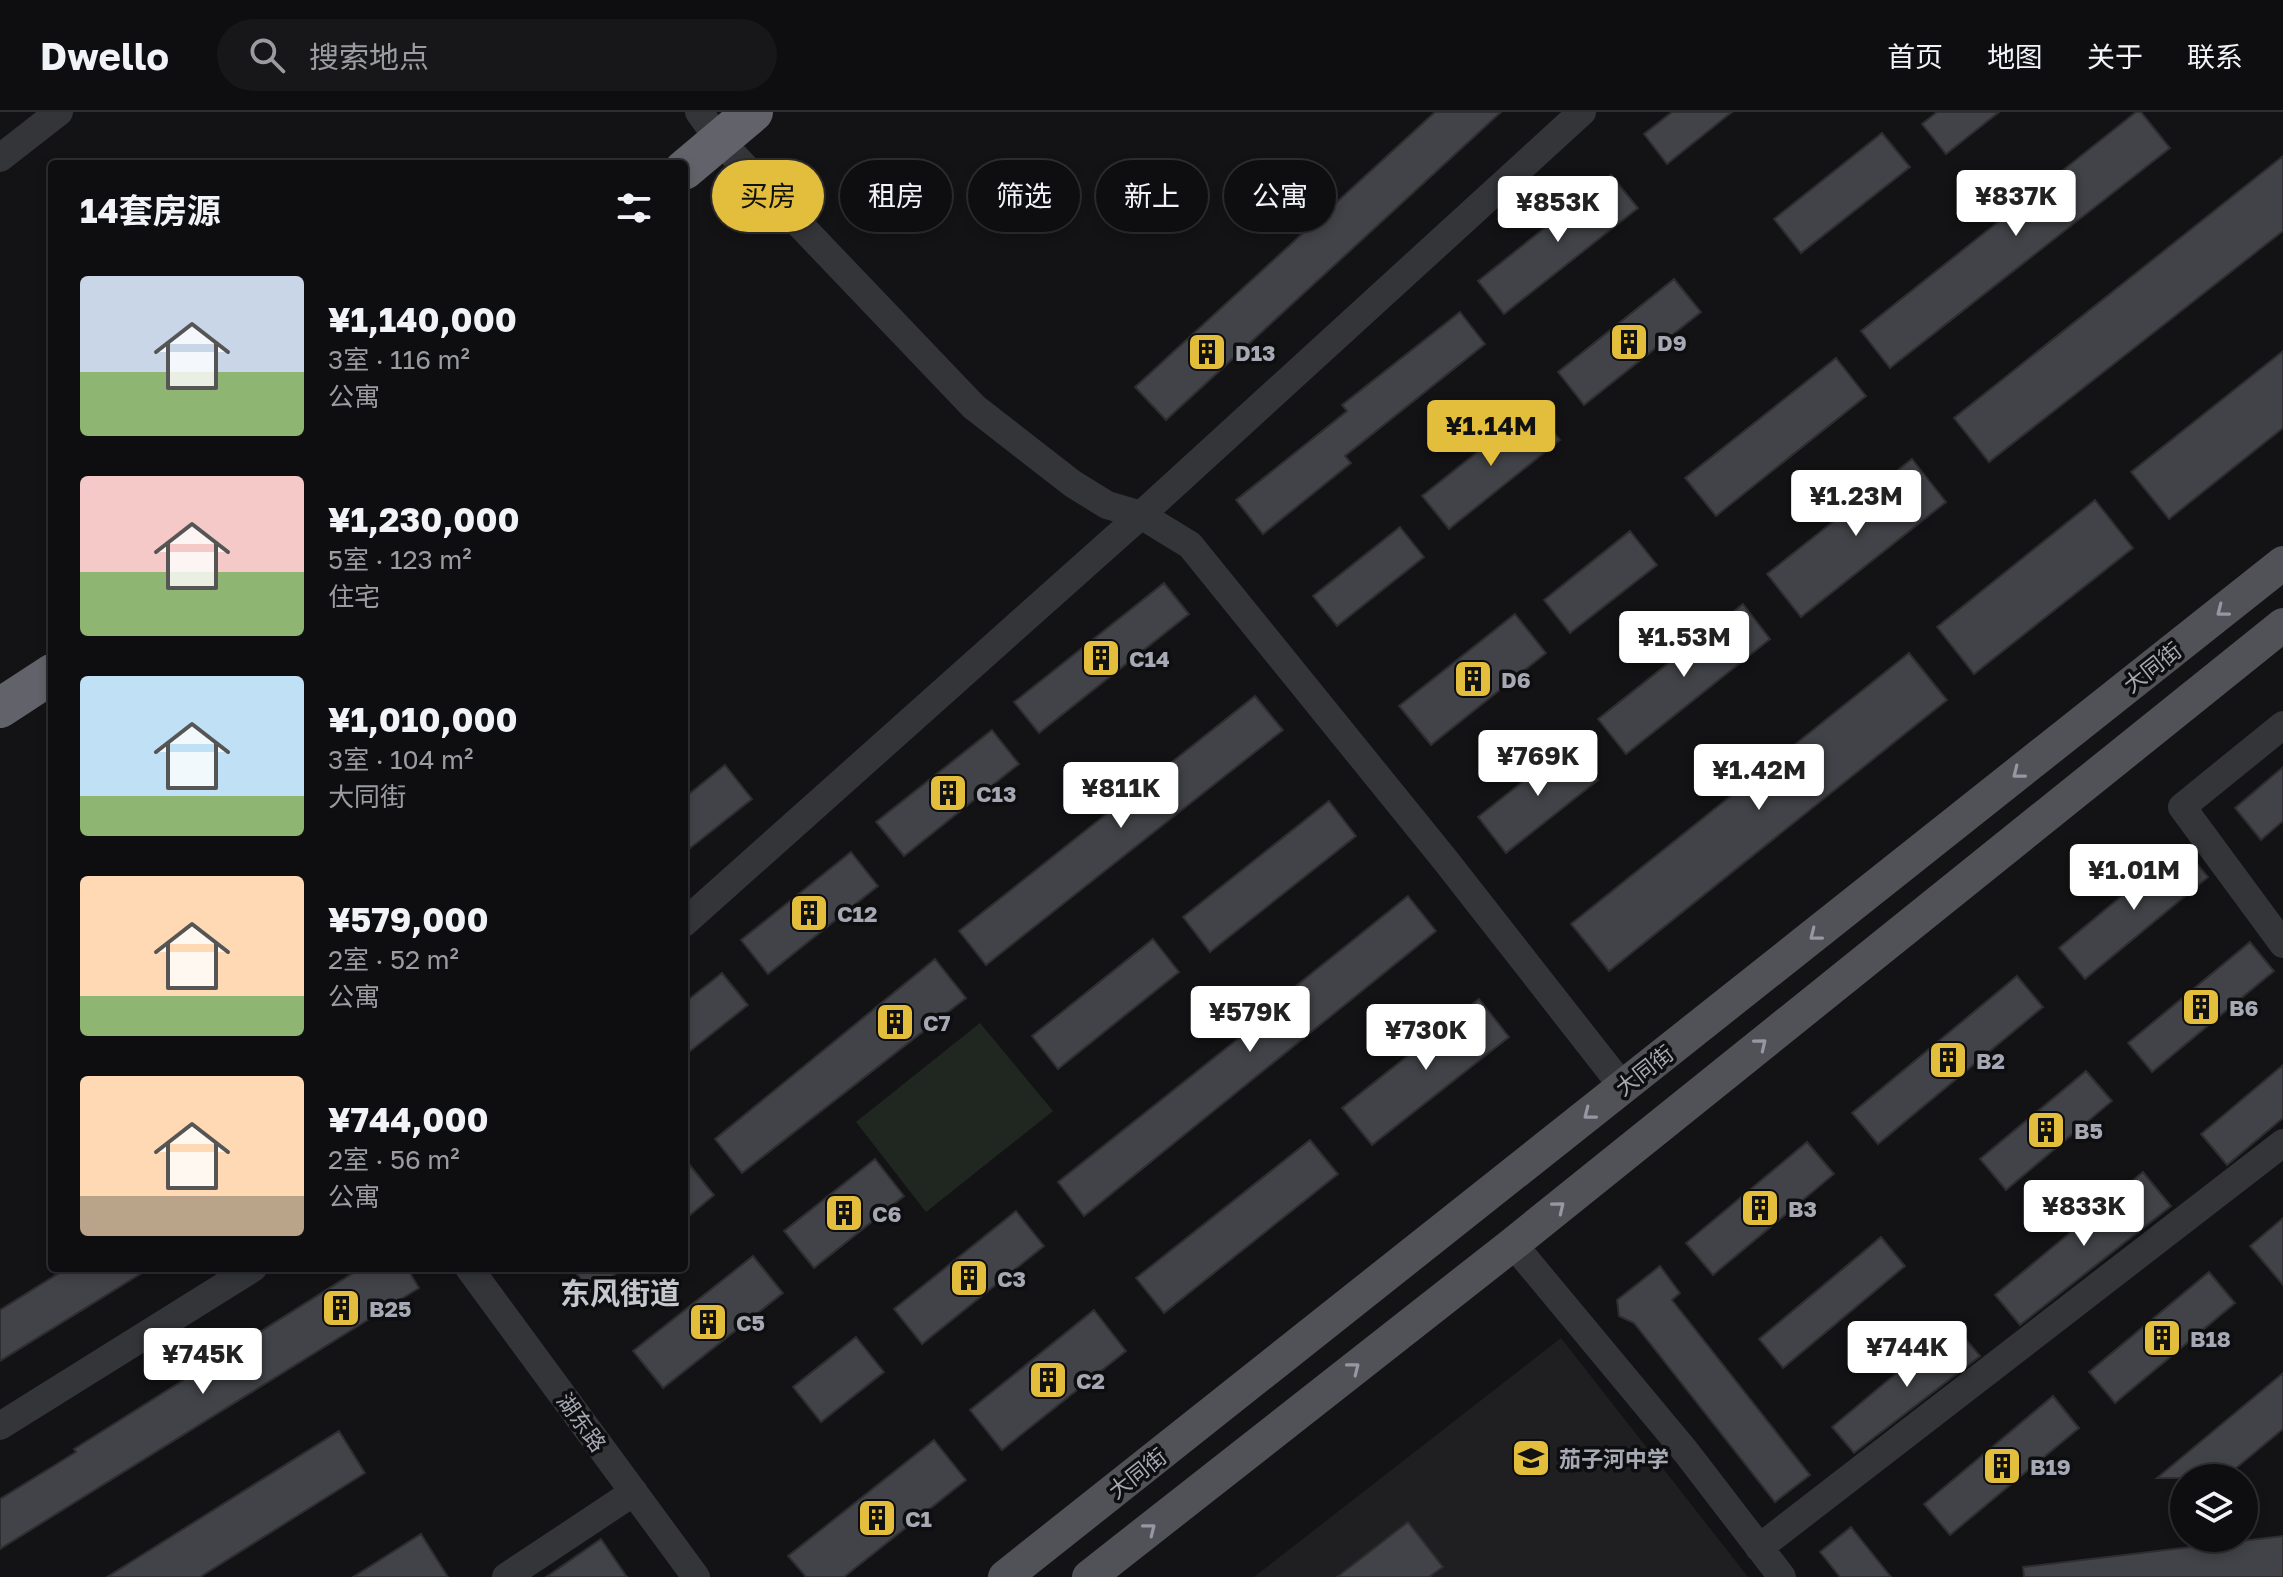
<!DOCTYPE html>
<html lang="zh">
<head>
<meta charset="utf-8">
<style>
	body { margin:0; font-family:"Golos Text","Noto Sans SC",sans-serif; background:#171719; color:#f1f3f6; height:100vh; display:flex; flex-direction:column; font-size:30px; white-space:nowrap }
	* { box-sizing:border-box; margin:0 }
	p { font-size:26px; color:#9b9c9f }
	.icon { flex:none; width:44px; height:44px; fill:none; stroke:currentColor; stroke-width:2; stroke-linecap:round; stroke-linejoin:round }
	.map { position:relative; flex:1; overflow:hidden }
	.side { position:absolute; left:48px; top:48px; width:640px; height:1112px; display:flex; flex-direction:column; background:#0e0e10; border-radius:8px; box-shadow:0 4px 12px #0003,0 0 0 2px #2e2e30 }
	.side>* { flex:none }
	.banner { position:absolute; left:712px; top:48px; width:760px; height:72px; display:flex; gap:16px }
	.tools { position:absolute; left:2170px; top:1352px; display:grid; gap:16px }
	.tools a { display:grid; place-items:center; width:88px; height:88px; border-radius:50%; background:#0e0e10; box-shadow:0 4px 12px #0003,0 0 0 2px #2e2e30; font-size:40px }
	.price { position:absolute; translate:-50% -68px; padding:0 18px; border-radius:8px; background:#fff; color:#222; font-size:26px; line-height:52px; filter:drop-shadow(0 2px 4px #0008) }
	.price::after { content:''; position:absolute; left:50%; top:48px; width:24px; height:18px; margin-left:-12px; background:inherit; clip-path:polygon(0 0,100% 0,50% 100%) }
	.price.active { background:#e3bd3c; color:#111 }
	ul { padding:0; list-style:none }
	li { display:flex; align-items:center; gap:24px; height:200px; padding:0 32px }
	li span { display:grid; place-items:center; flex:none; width:224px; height:160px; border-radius:8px; color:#555 }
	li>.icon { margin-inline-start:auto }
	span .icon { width:96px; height:96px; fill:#fffc; stroke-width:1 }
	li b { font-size:34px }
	h2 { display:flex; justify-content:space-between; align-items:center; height:96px; padding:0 32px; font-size:34px }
	.tag { padding:0 28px; border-radius:36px; background:#0e0e10; box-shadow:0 4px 12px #0003,0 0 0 2px #2e2e30; font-size:28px; line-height:72px }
	.tag.active { background:#e3bd3c; color:#111 }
	header { display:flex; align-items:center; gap:48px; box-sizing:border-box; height:112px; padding:0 40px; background:#0e0e10; border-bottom:2px solid #2e2e30 }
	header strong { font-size:38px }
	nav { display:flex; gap:44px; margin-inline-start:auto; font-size:28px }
	.search { width:560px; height:72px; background:#171719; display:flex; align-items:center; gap:20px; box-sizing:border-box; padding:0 28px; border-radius:44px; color:#9b9c9f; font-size:30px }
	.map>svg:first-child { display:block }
	.built { fill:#1f1f21 }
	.green { fill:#202721 }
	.building { fill:#424348; stroke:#2e2d30; stroke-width:2 }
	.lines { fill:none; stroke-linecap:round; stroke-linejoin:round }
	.minor { stroke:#343539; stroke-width:28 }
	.major { stroke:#515158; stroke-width:34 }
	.highway { stroke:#61626a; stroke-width:40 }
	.oneway { stroke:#9597a2 }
	.labels { text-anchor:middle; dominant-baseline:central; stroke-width:7; stroke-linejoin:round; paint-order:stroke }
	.poi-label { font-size:22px; font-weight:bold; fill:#a6a9b4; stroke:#0e0e10; text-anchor:start }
	.street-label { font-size:22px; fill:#a6a9b4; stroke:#0e0e10 }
	.district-label { font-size:30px; font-weight:bold; fill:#c6c8d0; stroke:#0e0e10 }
</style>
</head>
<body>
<header>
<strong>Dwello</strong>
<div class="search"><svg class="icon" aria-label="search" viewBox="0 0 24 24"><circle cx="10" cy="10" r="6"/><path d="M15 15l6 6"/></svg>搜索地点</div>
<nav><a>首页</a><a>地图</a><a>关于</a><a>联系</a></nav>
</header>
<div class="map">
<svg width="2283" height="1465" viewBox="0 0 2283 1465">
	<rect width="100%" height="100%" fill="#131315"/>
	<path class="built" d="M1561,1226L1748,1465H1254Z"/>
	<path class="green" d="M980,911L1053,999L926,1100L856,1010Z"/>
	<path class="building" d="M1435,0H1501L1166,308L1135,275Z
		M1672,0H1732L1667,52L1644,22Z
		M1937,0H1999L1946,42L1922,12Z
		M2136,0H2141L2170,36L1890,256L1861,219Z
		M1882,21L1910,55L1801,141L1774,107Z
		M2283,44V119L1989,350L1954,306Z
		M1611,63L1638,96L1504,202L1478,169Z
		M1674,167L1701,200L1584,293L1558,260Z
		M1460,200L1485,232L1345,344L1351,351L1263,422L1236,388L1347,299L1342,293Z
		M2283,239V316L2169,407L2131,360Z
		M1836,246L1866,284L1716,404L1685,366Z
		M1534,295L1560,328L1449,417L1422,384Z
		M1912,347L1946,390L1801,505L1767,462Z
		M2095,388L2133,436L1974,562L1937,515Z
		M1400,415L1424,445L1337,514L1313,484Z
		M1630,419L1657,453L1570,521L1544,488Z
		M1164,471L1189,502L1039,621L1014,590Z
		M1743,492L1770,527L1626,642L1598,607Z
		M1515,502L1546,541L1431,633L1399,594Z
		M1909,541L1947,588L1609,859L1571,812Z
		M1255,584L1283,618L986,853L959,819Z
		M992,618L1019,652L904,744L876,710Z
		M1570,632L1598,668L1506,741L1478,705Z
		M725,653L752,687L684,741V686Z
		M2283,655V709L2261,728L2235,696Z
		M1329,689L1356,724L1210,840L1183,805Z
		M2182,734L2208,765L2085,867L2059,836Z
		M851,740L878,774L768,862L741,828Z
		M1408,784L1436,819L1084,1104L1058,1070L1259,910L1256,906Z
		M1153,827L1179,860L1058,957L1032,924Z
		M2250,830L2274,859L2152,960L2128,931Z
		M935,847L966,886L742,1061L715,1027Z
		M722,861L748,893L684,944V891Z
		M2017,864L2043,895L1878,1032L1852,1001Z
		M1479,887L1509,925L1372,1033L1342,996Z
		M2283,953V1006L2227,1053L2201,1022Z
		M2086,959L2112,989L2006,1078L1980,1047Z
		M1310,1028L1338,1062L1164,1201L1136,1166Z
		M1807,1030L1834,1062L1713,1163L1686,1131Z
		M684,1046L714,1083L684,1108Z
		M875,1047L904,1084L814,1156L784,1119Z
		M2143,1060L2171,1094L2020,1213L1995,1183Z
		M1016,1099L1044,1134L922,1232L894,1197Z
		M2283,1106V1173L2250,1134Z
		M1881,1125L1905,1154L1783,1256L1759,1227Z
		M753,1144L783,1181L663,1276L633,1239Z
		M1660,1154L1680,1181L1672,1188L1810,1363L1775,1390L1634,1211L1619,1204L1617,1188Z
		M67,1156H150L0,1249V1198Z
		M361,1156H407L419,1176L0,1437V1387L76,1340L74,1337Z
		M572,1156H623L592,1181Z
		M2209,1160L2235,1191L2115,1291L2089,1260Z
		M1094,1198L1126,1239L1002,1338L970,1298Z
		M1954,1213L1980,1244L1854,1341L1832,1315Z
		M856,1225L884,1260L821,1310L793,1275Z
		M2283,1261V1317L2224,1366H2157Z
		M2053,1284L2079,1316L1950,1423L1924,1392Z
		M339,1319L365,1361L200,1465H107Z
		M934,1328L966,1368L844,1465H806L788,1444Z
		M1408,1410L1443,1455L1429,1465H1337Z
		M1851,1415L1891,1465H1840L1820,1440Z
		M421,1422L448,1465H353Z
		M2283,1424V1465H2024L2023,1455Z
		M601,1427L627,1465H546Z"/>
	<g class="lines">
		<path class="minor" d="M699,0L720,29L974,295L1073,372L1107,393L1141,403L1190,433L1446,749L1623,975
			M0,46L59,0
			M2283,613L2182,695L2283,832
			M684,811L1141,403L1582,0
			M1513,1132L1686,1340L1782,1465
			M469,1156L696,1465
			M0,1314L253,1156
			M1759,1436L2283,1031
			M506,1465L634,1380"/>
		<path class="major" d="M1005,1465L2283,451
			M1089,1465L1513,1132L2283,513"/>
		<path class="highway" d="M684,58L753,0
			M0,596L52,562"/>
	</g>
	<defs><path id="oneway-chevron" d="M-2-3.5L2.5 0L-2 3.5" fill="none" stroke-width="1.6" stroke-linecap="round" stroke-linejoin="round" transform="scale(2)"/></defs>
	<g class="oneway">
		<use href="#oneway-chevron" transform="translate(2222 499) rotate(142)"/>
		<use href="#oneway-chevron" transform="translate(2018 661) rotate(142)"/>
		<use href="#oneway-chevron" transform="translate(1815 823) rotate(142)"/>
		<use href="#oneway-chevron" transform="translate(1761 932) rotate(-39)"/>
		<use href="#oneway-chevron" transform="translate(1589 1002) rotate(142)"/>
		<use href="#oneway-chevron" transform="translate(1559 1095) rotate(-39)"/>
		<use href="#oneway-chevron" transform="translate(1354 1256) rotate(-38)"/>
		<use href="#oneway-chevron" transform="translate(1150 1417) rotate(-38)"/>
	</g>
	<defs>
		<symbol id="building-square" viewBox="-11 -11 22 22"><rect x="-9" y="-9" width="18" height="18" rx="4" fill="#e3bd3c" stroke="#0e0e10"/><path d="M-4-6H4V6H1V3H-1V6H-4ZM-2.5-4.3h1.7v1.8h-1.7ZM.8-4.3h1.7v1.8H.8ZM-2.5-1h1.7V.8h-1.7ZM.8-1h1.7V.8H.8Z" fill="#111"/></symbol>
		<symbol id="school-square" viewBox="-11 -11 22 22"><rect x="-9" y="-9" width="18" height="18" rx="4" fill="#e3bd3c" stroke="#0e0e10"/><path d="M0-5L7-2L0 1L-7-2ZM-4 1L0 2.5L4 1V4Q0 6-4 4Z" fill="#111"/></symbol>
	</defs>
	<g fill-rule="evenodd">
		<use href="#building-square" x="1607" y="208" width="44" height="44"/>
		<use href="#building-square" x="1185" y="218" width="44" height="44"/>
		<use href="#building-square" x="1079" y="524" width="44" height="44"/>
		<use href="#building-square" x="1451" y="545" width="44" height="44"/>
		<use href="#building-square" x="926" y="659" width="44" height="44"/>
		<use href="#building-square" x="787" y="779" width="44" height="44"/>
		<use href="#building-square" x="2179" y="873" width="44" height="44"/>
		<use href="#building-square" x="873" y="888" width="44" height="44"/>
		<use href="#building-square" x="1926" y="926" width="44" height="44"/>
		<use href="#building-square" x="2024" y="996" width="44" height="44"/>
		<use href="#building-square" x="1738" y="1074" width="44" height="44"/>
		<use href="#building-square" x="822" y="1079" width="44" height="44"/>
		<use href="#building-square" x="947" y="1144" width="44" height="44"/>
		<use href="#building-square" x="319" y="1174" width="44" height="44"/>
		<use href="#building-square" x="686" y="1188" width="44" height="44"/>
		<use href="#building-square" x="2140" y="1204" width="44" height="44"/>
		<use href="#building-square" x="1026" y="1246" width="44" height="44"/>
		<use href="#school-square" x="1509" y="1324" width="44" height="44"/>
		<use href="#building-square" x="1980" y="1332" width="44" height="44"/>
		<use href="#building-square" x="855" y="1384" width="44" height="44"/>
	</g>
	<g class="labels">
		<g class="poi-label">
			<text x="1657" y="230">D9</text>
			<text x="1235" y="240">D13</text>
			<text x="1129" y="546">C14</text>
			<text x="1501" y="567">D6</text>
			<text x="976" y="681">C13</text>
			<text x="837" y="801">C12</text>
			<text x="2229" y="895">B6</text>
			<text x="923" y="910">C7</text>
			<text x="1976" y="948">B2</text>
			<text x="2074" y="1018">B5</text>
			<text x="1788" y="1096">B3</text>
			<text x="872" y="1101">C6</text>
			<text x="997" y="1166">C3</text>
			<text x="369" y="1196">B25</text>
			<text x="736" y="1210">C5</text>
			<text x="2190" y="1226">B18</text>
			<text x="1076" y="1268">C2</text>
			<text x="1559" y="1346">茄子河中学</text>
			<text x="2030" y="1354">B19</text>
			<text x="905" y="1406">C1</text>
		</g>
		<g class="street-label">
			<text transform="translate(2152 555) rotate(-38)">大同街</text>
			<text transform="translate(1644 958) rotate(-38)">大同街</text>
			<text transform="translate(582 1310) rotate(54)">湖东路</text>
			<text transform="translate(1137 1361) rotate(-38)">大同街</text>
		</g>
		<g class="district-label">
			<text x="620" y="1181">东风街道</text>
		</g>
	</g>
</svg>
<div class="tools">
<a><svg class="icon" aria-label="layers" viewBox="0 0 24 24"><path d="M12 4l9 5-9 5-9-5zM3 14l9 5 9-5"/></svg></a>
</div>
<b class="price" style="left:2016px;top:126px">¥837K</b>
<b class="price" style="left:1558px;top:132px">¥853K</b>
<b class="price active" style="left:1491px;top:356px">¥1.14M</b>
<b class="price" style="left:1856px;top:426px">¥1.23M</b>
<b class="price" style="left:1684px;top:567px">¥1.53M</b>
<b class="price" style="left:1538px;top:686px">¥769K</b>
<b class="price" style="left:1759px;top:700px">¥1.42M</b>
<b class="price" style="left:1121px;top:718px">¥811K</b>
<b class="price" style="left:2134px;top:800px">¥1.01M</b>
<b class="price" style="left:1250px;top:942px">¥579K</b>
<b class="price" style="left:1426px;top:960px">¥730K</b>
<b class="price" style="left:2084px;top:1136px">¥833K</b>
<b class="price" style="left:1907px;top:1277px">¥744K</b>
<b class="price" style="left:203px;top:1284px">¥745K</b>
<div class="banner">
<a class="tag active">买房</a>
<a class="tag">租房</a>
<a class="tag">筛选</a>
<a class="tag">新上</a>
<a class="tag">公寓</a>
</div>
<section class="side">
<h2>14套房源<svg class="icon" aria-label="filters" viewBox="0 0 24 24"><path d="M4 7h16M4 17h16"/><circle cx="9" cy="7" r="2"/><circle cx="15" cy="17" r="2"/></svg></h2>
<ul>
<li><span style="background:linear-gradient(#c9d6e8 60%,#8fb573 0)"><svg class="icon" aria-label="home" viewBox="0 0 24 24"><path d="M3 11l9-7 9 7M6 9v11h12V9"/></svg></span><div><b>¥1,140,000</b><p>3室 · 116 m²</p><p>公寓</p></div></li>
<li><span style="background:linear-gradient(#f6c9c9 60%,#8fb573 0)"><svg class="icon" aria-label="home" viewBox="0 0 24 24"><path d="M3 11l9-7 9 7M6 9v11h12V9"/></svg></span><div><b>¥1,230,000</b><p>5室 · 123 m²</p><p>住宅</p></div></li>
<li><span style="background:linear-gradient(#bfe0f5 75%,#8fb573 0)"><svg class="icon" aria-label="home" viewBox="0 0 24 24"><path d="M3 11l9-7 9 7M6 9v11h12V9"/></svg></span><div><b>¥1,010,000</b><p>3室 · 104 m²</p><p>大同街</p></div></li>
<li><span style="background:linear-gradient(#ffd9b3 75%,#8fb573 0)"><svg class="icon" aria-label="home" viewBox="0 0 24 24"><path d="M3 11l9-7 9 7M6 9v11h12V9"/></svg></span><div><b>¥579,000</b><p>2室 · 52 m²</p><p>公寓</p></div></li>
<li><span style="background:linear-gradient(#ffd9b3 75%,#b9a48a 0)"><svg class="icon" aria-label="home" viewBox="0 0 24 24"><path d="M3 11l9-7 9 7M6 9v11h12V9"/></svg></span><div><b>¥744,000</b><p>2室 · 56 m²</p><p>公寓</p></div></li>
</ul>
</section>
</div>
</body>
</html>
